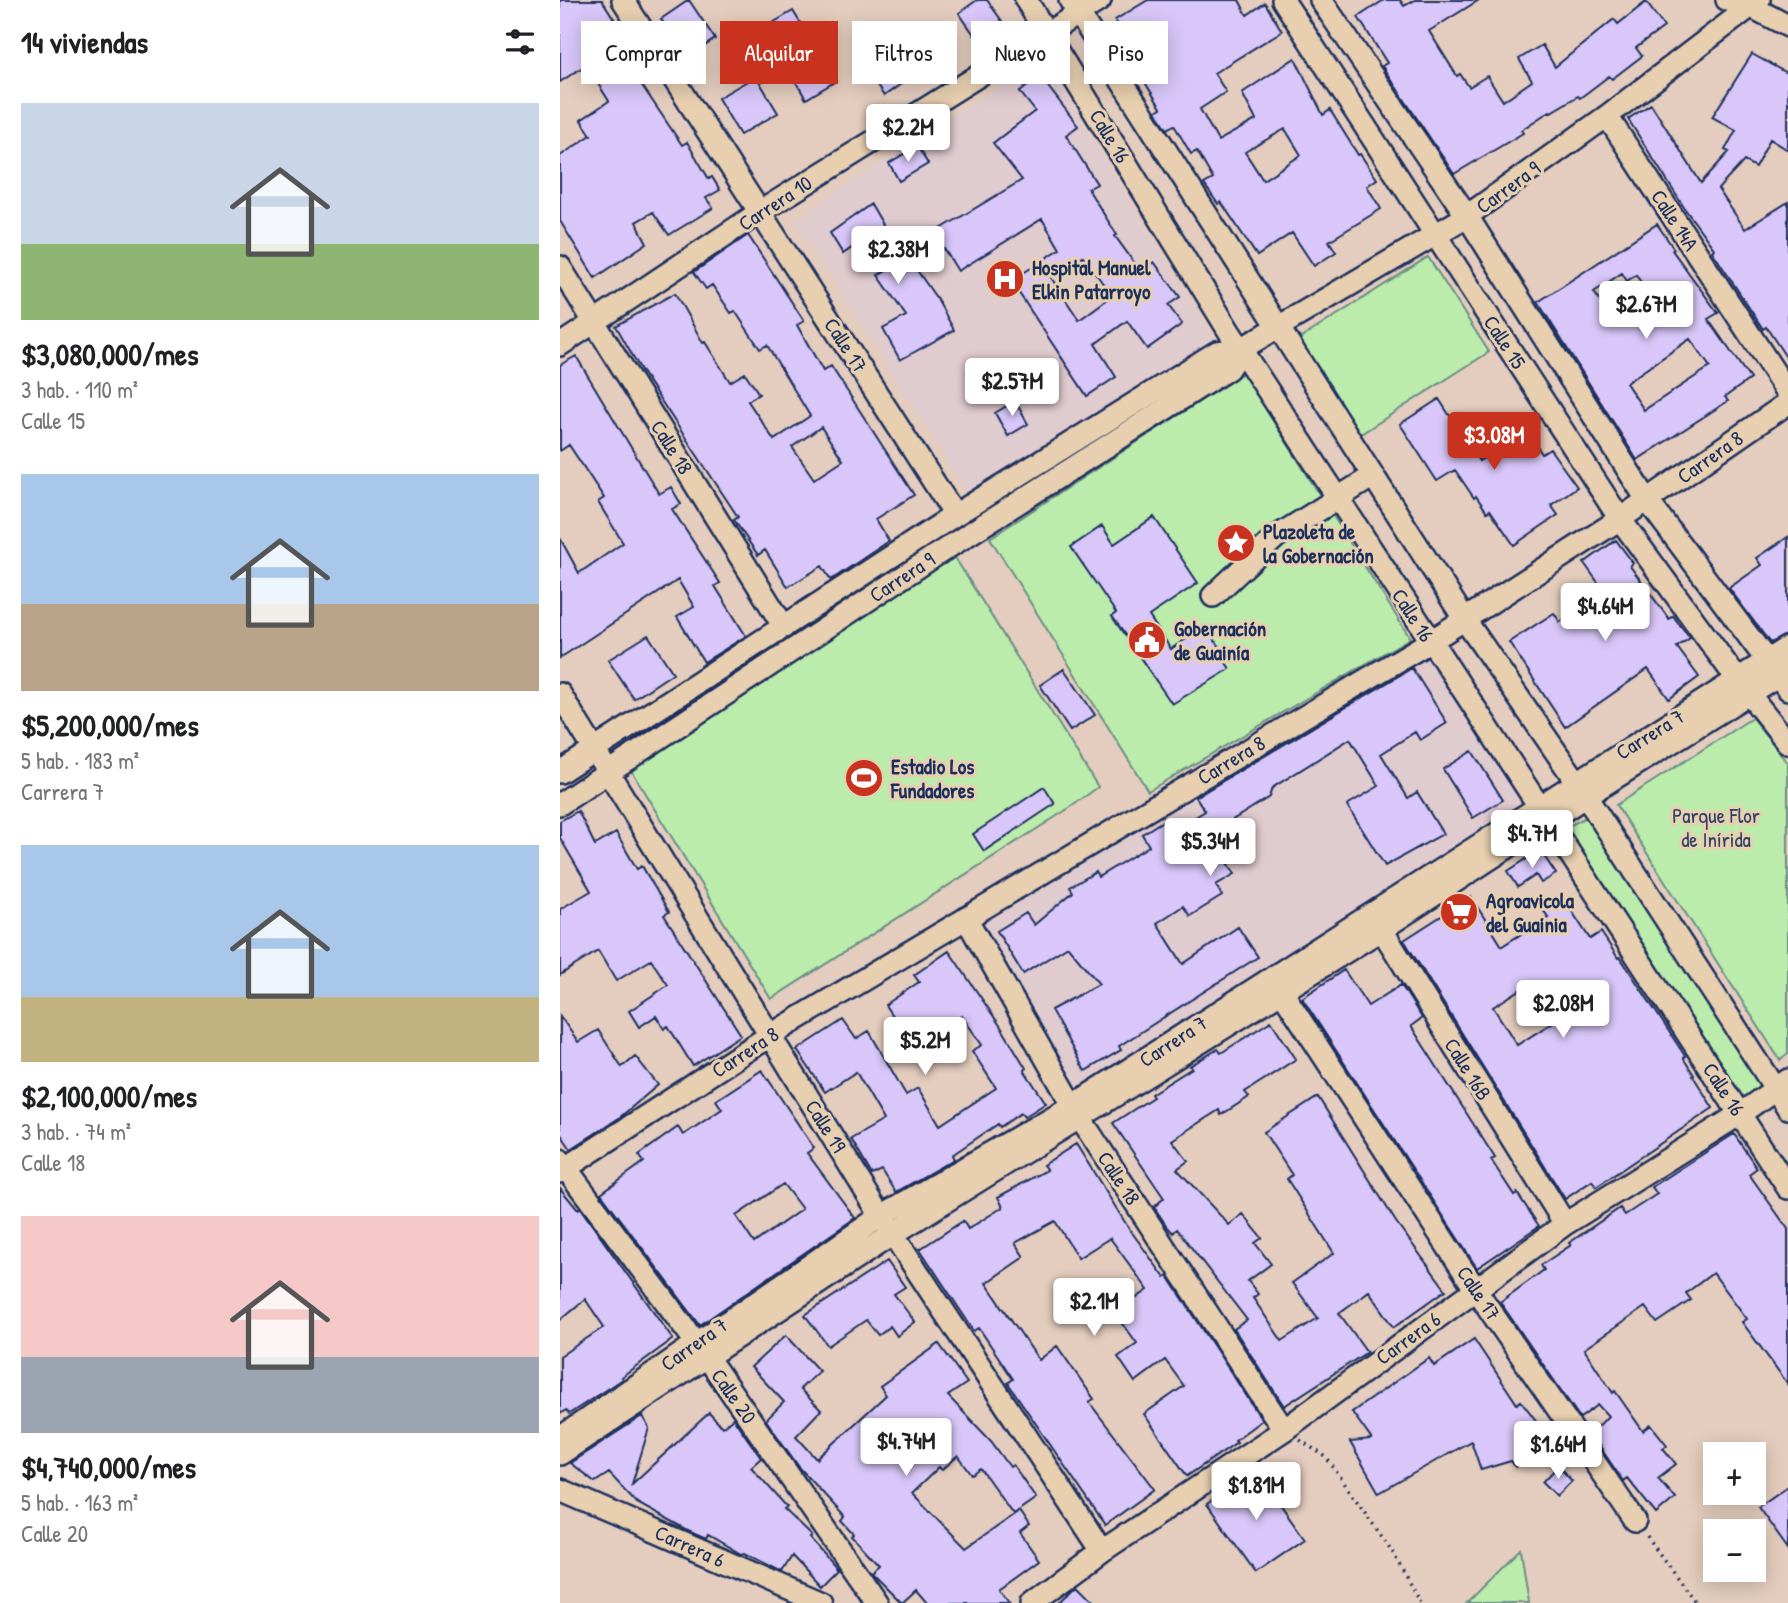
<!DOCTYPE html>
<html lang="es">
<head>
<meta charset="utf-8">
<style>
	body { margin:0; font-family:"Patrick Hand",sans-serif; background:#f2f2f2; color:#202124; height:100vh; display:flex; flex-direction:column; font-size:26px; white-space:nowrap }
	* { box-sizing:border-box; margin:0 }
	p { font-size:23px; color:#757577 }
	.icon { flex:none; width:38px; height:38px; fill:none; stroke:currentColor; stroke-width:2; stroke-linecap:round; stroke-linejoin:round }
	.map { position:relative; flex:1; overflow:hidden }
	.panel { display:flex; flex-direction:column; background:#fff; width:560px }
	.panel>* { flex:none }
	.banner { position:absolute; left:21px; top:21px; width:665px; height:63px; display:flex; gap:14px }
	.controls { position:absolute; left:1143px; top:1442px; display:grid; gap:14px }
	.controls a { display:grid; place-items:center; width:63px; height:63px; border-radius:0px; background:#fff; box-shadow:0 4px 18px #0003; font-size:35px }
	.price { position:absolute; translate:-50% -60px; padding:0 16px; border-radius:7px; background:#fff; color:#222; font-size:23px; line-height:46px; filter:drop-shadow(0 2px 4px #0008) }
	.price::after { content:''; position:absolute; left:50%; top:42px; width:21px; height:16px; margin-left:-10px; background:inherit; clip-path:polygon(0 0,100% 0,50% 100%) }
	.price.on { background:#c8321e; color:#fff }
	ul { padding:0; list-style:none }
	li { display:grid; align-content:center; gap:14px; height:371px; padding:0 21px }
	li span { display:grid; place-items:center; height:217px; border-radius:0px; color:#555 }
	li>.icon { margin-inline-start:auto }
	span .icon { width:126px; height:126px; fill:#fffc; stroke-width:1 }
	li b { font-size:30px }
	h2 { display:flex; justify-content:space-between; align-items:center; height:84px; padding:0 21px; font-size:30px }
	.pill { padding:0 24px; border-radius:0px; background:#fff; box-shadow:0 4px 18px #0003; font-size:24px; line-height:63px }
	.pill.on { background:#c8321e; color:#fff }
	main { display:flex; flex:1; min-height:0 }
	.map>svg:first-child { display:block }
	.built { fill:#e0cbcf }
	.green { fill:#bbecac; stroke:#6b8e85; stroke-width:2; fill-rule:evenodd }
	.building { fill:#d8c7f8; stroke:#1b2f5e; stroke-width:2; fill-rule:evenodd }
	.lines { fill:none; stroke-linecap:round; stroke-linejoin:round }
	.minor-casing { stroke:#1b2f5e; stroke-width:26 }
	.path { stroke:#1b2f5e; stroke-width:3.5; stroke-dasharray:2 5; stroke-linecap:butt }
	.minor { stroke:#e7cfaf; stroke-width:21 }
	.labels { text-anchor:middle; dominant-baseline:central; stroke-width:6; stroke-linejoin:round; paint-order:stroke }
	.street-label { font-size:21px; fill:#1b2f5e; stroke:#e7cfaf }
	.poi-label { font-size:21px; font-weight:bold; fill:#1b2f5e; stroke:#e7cfaf; text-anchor:start }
	.park-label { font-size:21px; fill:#2b4266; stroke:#e7cfaf }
</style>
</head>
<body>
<main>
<section class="panel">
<h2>14 viviendas<svg class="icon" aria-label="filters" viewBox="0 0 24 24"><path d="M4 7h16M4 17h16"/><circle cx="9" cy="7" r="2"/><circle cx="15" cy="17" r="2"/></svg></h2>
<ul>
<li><span style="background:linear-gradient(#c9d6e8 65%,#8fb573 0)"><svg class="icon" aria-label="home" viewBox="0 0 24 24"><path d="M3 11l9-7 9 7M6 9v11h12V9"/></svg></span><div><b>$3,080,000/mes</b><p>3 hab. · 110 m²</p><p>Calle 15</p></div></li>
<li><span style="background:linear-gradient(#a9c7e8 60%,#b9a48a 0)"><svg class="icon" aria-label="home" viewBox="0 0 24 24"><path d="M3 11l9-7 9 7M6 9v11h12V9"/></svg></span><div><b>$5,200,000/mes</b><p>5 hab. · 183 m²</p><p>Carrera 7</p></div></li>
<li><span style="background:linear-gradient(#a9c7e8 70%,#c2b280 0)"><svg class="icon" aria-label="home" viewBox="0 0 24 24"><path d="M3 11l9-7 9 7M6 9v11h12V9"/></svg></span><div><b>$2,100,000/mes</b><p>3 hab. · 74 m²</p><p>Calle 18</p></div></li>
<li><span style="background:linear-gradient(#f6c9c9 65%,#9aa5b1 0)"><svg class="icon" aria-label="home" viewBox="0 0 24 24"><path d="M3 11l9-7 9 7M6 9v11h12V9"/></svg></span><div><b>$4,740,000/mes</b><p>5 hab. · 163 m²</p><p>Calle 20</p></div></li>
</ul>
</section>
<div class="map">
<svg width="1228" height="1603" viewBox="0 0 1228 1603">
	<rect width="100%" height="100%" fill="#e4cdbe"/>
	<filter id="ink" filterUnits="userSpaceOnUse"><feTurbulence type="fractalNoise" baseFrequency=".0143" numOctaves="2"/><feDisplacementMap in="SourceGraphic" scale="14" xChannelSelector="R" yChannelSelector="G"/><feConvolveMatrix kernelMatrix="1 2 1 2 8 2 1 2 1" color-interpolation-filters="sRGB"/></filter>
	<g filter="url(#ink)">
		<path class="built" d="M483,57L654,338L408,494L235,220Z
			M861,640L967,807L513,1097L402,919Z"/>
		<path class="green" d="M868,257L929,352L799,435L738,340Z
			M683,373L850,638L588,791L430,538ZM577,599L621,664L596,681L552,617Z
			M394,556L538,787L511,807L211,999L70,769Z
			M1192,718L1228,763V1054L1220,1060L1056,805Z
			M1034,813L1210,1089L1181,1110L999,831Z
			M961,1549L969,1603H907Z"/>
		<path class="building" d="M0,0H42L67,39L58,45L67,63L122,145L127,142L149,179L152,177L160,190L146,198L153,208L109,235L93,212L76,222L87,243L35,278L0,221V156L31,135L21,120L49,101L26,65L0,82Z
			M129,0L155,39L127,58L101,19Z
			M417,0H427L449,31L424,49L399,13Z
			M588,0H679L687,15L705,3L722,31L654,73L666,92L640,109L658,141L696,120L682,93L735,58L763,115L770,110L798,155L800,154L817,179L807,186L821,209L769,241L776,252L754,266L732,233L697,256L661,202L658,204L644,184L653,179L637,151L631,154L614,125L607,129L596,111L601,108L586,84L595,79L577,50L574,51L555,20ZM725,129L741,155L703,180L685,152Z
			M824,0H840L844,6L855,0H919L869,31L897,76L900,74L909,87L927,76L943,101L972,81L959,59L982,45L995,67L1054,19L1058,24L1086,2L1104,27L1076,48L1082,56L1052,79L1049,76L1020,98L1018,96L991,112L990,111L961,130L963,133L894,174L822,66L827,63L798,17Z
			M233,11L276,81L246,99L204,28Z
			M344,42L362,69L324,96L305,69Z
			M1192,54L1228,74V150L1210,139L1195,167L1184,161L1158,189L1185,229L1228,202V360L1206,327L1203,329L1152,251L1154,249L1125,209L1068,119L1091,104L1141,183L1169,152L1165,150L1176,130L1152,117Z
			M196,76L218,113L180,135L158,98Z
			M480,76L518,126L506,135L537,184L528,189L557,235L555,236L581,272L594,262L620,297L608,305L622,324L587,349L567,321L535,344L556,377L527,396L451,281L500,249L482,219L398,271L374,233L462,180L433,143L475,111L460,92ZM523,256L552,296L519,320L490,276Z
			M357,146L368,164L339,181L329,163Z
			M311,204L343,259L347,256L377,299L394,330L340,360L323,329L346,316L318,275L328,269L309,236L283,254L270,233Z
			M1097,224L1114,249L1112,250L1158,313L1148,319L1190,379L1165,397L1168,401L1077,460L978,302ZM1062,273L1067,281L1076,275L1094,302L1066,321L1064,318L1055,324L1034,292ZM1130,339L1150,367L1084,410L1066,383Z
			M188,235L244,321L237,325L263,371L271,366L354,495L316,519L329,541L271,580L262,566L228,587L205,550L198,555L174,520L178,517L82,372L56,326L115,293L143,343L145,342L170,382L185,373L199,394L188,401L214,440L250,416L207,345L200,349L175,311L171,313L152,285L146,289L134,272ZM261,427L283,460L254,479L232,447Z
			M16,356L99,494L111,487L121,504L112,509L160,583L155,586L186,636L144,662L117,617L134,607L118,580L0,658V538L19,573L63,543L38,502L44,498L9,445L0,451V365Z
			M879,399L919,461L966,430L982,454L990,449L1017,487L991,505L998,515L954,545L930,510L927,512L916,496L914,498L895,470L877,481L840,424Z
			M455,401L468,424L448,436L435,413Z
			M594,517L638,583L589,616L611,649L645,626L664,654L661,655L670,669L612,704L552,616L556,613L511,547L542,526L554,544Z
			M1228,537V634L1210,643L1169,588L1202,565L1197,558Z
			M1056,540L1073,563L1070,566L1109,619L1113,616L1130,638L1117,647L1139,677L1109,699L1088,669L1005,727L949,642L994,613L1000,622L1044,591L1024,563Z
			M88,635L113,673L74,699L48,660Z
			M852,668L887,723L860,740L855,732L821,754L848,798L857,792L883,834L825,866L787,805L819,786L790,739L712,788L709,797L650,834L675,874L656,885L662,896L630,916L623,906L597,923L623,964L678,927L698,957L559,1046L561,1050L525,1071L491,1010L539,984L508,946L463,974L437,931L466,913L474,925L513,892L510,887L536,872L538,877L589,846L582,834L606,819L613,831L645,811L636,797Z
			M504,669L535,715L510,731L480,685Z
			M912,751L943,800L913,818L883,769Z
			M484,787L495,804L424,851L413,834Z
			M18,811L35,845L56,833L77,869L82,866L109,912L104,915L181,1035L133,1066L108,1026L104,1029L96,1016L79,1027L69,1011L108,985L91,960L56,981L38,951L0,975V909L31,891L0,838V821Z
			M980,850L996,874L981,883L976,875L958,887L948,871Z
			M911,897L942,946L988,917L984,911L1004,899L1030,939L1041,932L1058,958L1060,957L1125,1056L1123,1058L1134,1075L1133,1076L1153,1108L1036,1187L1032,1181L1005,1199L844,940ZM971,983L995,1021L957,1045L933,1007Z
			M389,951L441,1027L466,1068L464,1070L486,1103L464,1117L461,1113L440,1127L438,1124L392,1155L394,1159L336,1192L322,1170L312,1175L291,1139L324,1120L296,1072L265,1092L237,1050L283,1020L296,1039L309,1031L346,1095L358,1088L380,1125L436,1088L412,1051L422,1045L402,1016L353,1048L325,1005L359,982L354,975Z
			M784,970L808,1006L841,985L862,1018L851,1026L935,1158L931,1160L954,1195L957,1193L979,1226L917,1268L742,998Z
			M0,1016L18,1042L38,1030L62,1067L75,1056L98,1085L59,1118L11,1149L0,1133Z
			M711,1021L736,1059L685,1092L689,1097L661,1115L659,1110L612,1140L628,1161L617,1169L669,1225L683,1214L702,1238L695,1243L711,1264L688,1281L698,1294L693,1298L722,1341L758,1318L732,1283L774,1253L727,1179L732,1175L704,1132L758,1097L836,1222L886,1290L834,1327L809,1291L779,1313L807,1352L724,1406L674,1329L687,1320L617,1229L613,1233L606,1225L594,1207L604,1198L553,1123L593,1097L591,1094L632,1068L630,1066L658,1049L661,1053Z
			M202,1070L254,1148L247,1153L295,1218L140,1325L41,1193L84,1162L79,1155L118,1127L123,1135L162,1109L156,1100ZM223,1184L242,1209L194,1243L176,1216Z
			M1174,1134L1197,1168L1189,1174L1228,1229V1384L1182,1322L1187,1319L1153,1273L1126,1293L1131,1300L1097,1323L1085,1307L1024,1349L1053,1393L1055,1391L1083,1431L1091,1425L1107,1445L1103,1448L1116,1464L1098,1478L1115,1498L1096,1514L1067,1478L1063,1481L1031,1434L1048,1416L1038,1405L1020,1418L940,1302L984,1270L981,1265L1011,1245L1009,1243L1060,1208L1065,1215L1097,1194L1092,1187Z
			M516,1144L568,1227L605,1278L608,1276L702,1420L675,1440L677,1442L627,1476L584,1414L624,1386L605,1360L575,1382L558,1357L577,1343L555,1313L588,1290L550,1238L518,1258L495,1221L455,1243L464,1257L426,1283L479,1360L497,1346L534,1399L529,1402L595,1489L545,1525L448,1383L453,1379L419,1328L414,1331L360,1249L403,1221L408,1229L443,1207L438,1197L487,1170L483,1165Z
			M0,1188L18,1210L20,1208L113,1339L61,1377L62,1379L9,1414L6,1410L0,1414V1356L44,1327L25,1299L0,1320Z
			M327,1261L345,1287L334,1294L355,1322L337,1336L330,1326L318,1335L306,1320L268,1346L245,1315Z
			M226,1335L259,1371L240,1389L261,1410L236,1436L257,1459L326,1395L320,1386L379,1344L407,1383L388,1396L431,1441L450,1467L453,1465L476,1498L453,1514L421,1469L412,1475L398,1456L382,1470L379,1467L352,1493L406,1548L459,1511L469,1526L460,1533L479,1560L439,1589L449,1603H367L356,1590L342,1603L311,1572L319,1565L292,1536L294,1534L282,1521L285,1517L239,1467L206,1420L224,1402L191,1367Z
			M914,1339L957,1404L961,1401L991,1440L956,1467L951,1461L921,1470L911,1441L819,1493L790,1442L812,1440L792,1412L869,1358L874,1366Z
			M149,1413L162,1427L173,1418L201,1458L191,1467L227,1507L224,1509L252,1536L250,1538L277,1569L260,1586L232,1556L222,1572L185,1553L181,1554L148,1535L146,1539L128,1531L77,1503L49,1473L35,1482L10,1463L82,1416L89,1428L72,1484Z
			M998,1466L1012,1481L997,1496L983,1482Z
			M696,1470L745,1539L696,1573L647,1504Z
			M1228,1486V1549L1198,1507Z
			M518,1585L536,1603H499L515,1587Z"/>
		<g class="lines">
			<defs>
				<path id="minor" d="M63,0L395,515
					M466,0L669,331L1228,1188
					M510,0L905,620L1016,781L1228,1108
					M723,0L1060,519L1177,679L1228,743
					M761,0L907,216L1087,500L1228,689
					M1167,0L1192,7L1228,26
					M1047,116L1228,393
					M0,267L224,627
					M0,345L200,212L540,0
					M653,596L716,537L813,476
					M0,694L321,1216L542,1551
					M0,772L395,515L657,352L681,349L907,216L1047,116L1199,0
					M0,804L373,557L668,369L681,349
					M814,917L1005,1224
					M406,918L520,1118L724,1430
					M715,981L916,1290L1075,1521
					M0,1160L147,1357L317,1603
					M0,1172L209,1036L871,641L1060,519L1228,403
					M0,1438L321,1216L512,1106L1228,647
					M0,1454L333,1234L822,929L1026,796L1228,669
					M0,1490L261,1603
					M472,1603L542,1551L724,1430L1005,1224L1180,1114L1228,1080"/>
			</defs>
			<use href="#minor" class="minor-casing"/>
			<path class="path" d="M740,1440L766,1457L832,1551L860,1603
				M1087,1537L1136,1603"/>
			<use href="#minor" class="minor"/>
		</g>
	</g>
	<defs>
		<symbol id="hospital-disc" viewBox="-11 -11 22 22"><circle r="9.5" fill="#c8321e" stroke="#e7cfaf"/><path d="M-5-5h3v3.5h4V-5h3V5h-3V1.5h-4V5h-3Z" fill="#fff"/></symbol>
		<symbol id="sight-disc" viewBox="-11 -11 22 22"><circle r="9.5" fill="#c8321e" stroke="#e7cfaf"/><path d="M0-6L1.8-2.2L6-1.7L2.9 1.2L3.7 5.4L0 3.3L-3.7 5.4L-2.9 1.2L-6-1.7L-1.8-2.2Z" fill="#fff"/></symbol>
		<symbol id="civic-disc" viewBox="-11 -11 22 22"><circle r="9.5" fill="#c8321e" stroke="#e7cfaf"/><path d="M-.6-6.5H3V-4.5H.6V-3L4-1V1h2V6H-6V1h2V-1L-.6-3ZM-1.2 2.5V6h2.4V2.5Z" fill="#fff"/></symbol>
		<symbol id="stadium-disc" viewBox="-11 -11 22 22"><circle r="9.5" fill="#c8321e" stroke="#e7cfaf"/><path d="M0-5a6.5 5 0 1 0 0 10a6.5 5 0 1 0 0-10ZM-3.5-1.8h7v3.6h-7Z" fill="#fff"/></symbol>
		<symbol id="supermarket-disc" viewBox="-11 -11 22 22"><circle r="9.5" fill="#c8321e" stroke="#e7cfaf"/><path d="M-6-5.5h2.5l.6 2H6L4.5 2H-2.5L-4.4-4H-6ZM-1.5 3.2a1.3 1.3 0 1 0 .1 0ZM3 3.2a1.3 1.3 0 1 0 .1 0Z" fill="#fff"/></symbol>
	</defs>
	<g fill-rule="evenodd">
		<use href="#hospital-disc" x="423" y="257" width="44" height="44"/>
		<use href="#sight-disc" x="654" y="521" width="44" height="44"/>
		<use href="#civic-disc" x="565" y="618" width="44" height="44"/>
		<use href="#stadium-disc" x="282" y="756" width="44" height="44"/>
		<use href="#supermarket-disc" x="877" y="890" width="44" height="44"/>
	</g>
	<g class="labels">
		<g class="street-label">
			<text transform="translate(550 136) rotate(59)">Calle 16</text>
			<text transform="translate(948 187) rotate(-36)">Carrera 9</text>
			<text transform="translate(215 203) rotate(-33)">Carrera 10</text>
			<text transform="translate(1115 220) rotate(57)">Calle 14A</text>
			<text transform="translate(945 342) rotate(57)">Calle 15</text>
			<text transform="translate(286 345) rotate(57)">Calle 17</text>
			<text transform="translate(112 447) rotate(58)">Calle 18</text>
			<text transform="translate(1150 457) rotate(-35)">Carrera 8</text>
			<text transform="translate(342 577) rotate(-33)">Carrera 9</text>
			<text transform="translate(853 615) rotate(57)">Calle 16</text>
			<text transform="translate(1090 734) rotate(-32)">Carrera 7</text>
			<text transform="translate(671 760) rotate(-31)">Carrera 8</text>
			<text transform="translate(613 1041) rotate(-33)">Carrera 7</text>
			<text transform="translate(185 1052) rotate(-33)">Carrera 8</text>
			<text transform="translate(908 1069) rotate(58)">Calle 16B</text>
			<text transform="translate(1164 1089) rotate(57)">Calle 16</text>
			<text transform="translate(266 1126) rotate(58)">Calle 19</text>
			<text transform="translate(559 1178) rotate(57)">Calle 18</text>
			<text transform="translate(919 1293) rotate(56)">Calle 17</text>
			<text transform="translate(848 1338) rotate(-36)">Carrera 6</text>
			<text transform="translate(134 1344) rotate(-35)">Carrera 7</text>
			<text transform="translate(174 1396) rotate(55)">Calle 20</text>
			<text transform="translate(130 1546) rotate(24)">Carrera 6</text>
		</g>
		<g class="poi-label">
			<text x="472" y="267">Hospital Manuel<tspan x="472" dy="24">Elkin Patarroyo</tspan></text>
			<text x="703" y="531">Plazoleta de<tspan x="703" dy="24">la Gobernación</tspan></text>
			<text x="614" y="628">Gobernación<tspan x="614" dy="24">de Guainía</tspan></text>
			<text x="331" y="766">Estadio Los<tspan x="331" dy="24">Fundadores</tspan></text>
			<text x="926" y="900">Agroavicola<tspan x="926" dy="24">del Guainia</tspan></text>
		</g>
		<g class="park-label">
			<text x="1156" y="815">Parque Flor<tspan x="1156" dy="24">de Inírida</tspan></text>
		</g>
	</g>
</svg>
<div class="controls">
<a>+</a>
<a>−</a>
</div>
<b class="price" style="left:348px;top:164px">$2.2M</b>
<b class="price" style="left:338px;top:286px">$2.38M</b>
<b class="price" style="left:1086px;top:341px">$2.67M</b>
<b class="price" style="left:452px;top:418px">$2.57M</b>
<b class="price on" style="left:934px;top:472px">$3.08M</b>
<b class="price" style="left:1045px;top:643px">$4.64M</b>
<b class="price" style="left:972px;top:870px">$4.7M</b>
<b class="price" style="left:650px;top:878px">$5.34M</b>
<b class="price" style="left:1003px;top:1040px">$2.08M</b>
<b class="price" style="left:365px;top:1077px">$5.2M</b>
<b class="price" style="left:534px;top:1338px">$2.1M</b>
<b class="price" style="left:346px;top:1478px">$4.74M</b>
<b class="price" style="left:998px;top:1481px">$1.64M</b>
<b class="price" style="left:696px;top:1522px">$1.81M</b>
<div class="banner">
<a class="pill">Comprar</a>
<a class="pill on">Alquilar</a>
<a class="pill">Filtros</a>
<a class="pill">Nuevo</a>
<a class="pill">Piso</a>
</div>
</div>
</main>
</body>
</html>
